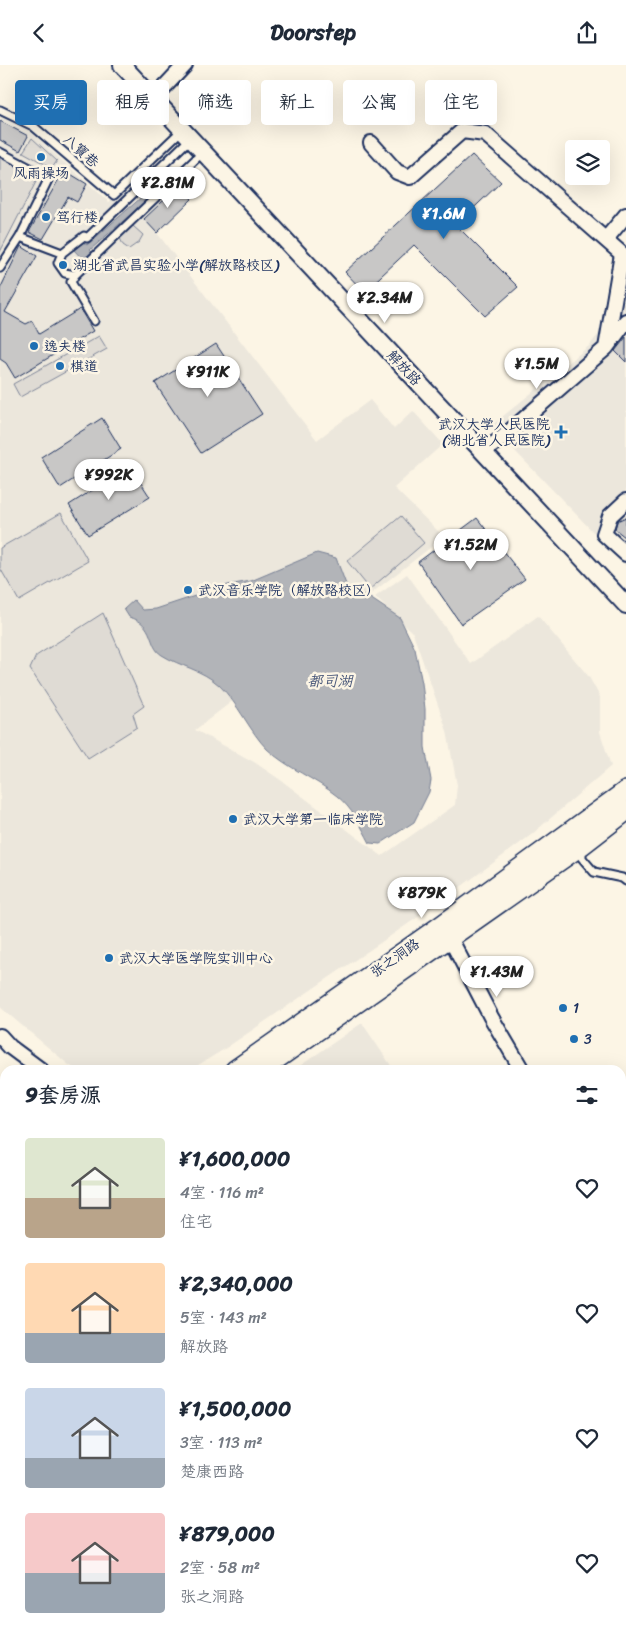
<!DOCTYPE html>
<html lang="zh">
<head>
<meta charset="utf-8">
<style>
	body { margin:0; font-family:Sriracha,"LXGW WenKai TC",sans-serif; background:#f6f6f7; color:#1f2937; height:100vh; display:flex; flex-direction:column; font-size:19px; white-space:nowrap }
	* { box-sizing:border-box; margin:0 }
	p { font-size:16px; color:#747a83 }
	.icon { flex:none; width:28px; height:28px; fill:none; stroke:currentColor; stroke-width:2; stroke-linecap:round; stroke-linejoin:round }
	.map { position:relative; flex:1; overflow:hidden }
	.drawer { position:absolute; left:0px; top:1000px; width:626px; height:570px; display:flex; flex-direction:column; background:#fff; border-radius:15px 15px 0 0; box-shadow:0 5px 20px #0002 }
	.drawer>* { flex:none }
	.hud { position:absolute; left:15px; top:15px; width:596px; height:45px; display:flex; gap:10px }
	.controls { position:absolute; left:565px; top:75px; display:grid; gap:10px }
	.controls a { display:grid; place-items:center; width:45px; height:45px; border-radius:5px; background:#fff; box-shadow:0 5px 20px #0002; font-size:25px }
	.price { position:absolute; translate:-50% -42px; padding:0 11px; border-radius:18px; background:#fff; color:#222; font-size:16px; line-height:32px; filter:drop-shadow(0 1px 2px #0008) }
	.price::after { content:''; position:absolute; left:50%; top:30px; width:15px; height:11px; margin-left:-8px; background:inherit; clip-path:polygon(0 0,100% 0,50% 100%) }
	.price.active { background:#1f6fb2; color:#fff }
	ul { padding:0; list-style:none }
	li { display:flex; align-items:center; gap:15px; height:125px; padding:0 25px }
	li span { display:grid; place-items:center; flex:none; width:140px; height:100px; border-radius:5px; color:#555 }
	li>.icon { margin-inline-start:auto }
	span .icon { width:60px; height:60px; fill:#fffc; stroke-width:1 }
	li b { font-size:21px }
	h2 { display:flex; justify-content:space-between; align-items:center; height:60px; padding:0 25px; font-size:21px }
	.chip { padding:0 18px; border-radius:5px; background:#fff; box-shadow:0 5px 20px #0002; font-size:18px; line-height:45px }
	.chip.active { background:#1f6fb2; color:#fff }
	header { display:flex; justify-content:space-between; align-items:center; height:65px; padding:0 25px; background:#fff; font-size:22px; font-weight:700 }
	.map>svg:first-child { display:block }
	.built { fill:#ece7dc }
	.green { fill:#dfdbd4; stroke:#7d8599 }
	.water { fill:#b2b4b8; stroke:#767f94 }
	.building { fill:#c8c7c6; stroke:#1b2f5e }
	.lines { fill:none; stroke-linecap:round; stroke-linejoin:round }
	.service-casing { stroke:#1b2f5e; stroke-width:11 }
	.minor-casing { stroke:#1b2f5e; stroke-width:18 }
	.tertiary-casing { stroke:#1b2f5e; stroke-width:20 }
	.secondary-casing { stroke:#1b2f5e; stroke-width:22 }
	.path { stroke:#1b2f5e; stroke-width:2; stroke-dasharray:1 4; stroke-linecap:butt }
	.service { stroke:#fcf5e5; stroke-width:7 }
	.minor { stroke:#fcf5e5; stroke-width:14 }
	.tertiary { stroke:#fcf5e5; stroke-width:16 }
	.secondary { stroke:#fcf5e5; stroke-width:19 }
	.poi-dot { fill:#1f6fb2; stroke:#fcf5e5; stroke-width:2 }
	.labels { text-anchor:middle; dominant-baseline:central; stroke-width:5; stroke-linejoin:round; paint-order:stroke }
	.street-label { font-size:14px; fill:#1b2f5e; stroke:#fcf5e5 }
	.poi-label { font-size:14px; fill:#1b2f5e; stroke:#fcf5e5; text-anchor:start }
	.water-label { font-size:15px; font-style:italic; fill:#485779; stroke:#fcf5e5 }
</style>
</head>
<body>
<header><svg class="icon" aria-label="back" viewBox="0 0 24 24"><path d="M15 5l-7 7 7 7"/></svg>Doorstep<svg class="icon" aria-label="share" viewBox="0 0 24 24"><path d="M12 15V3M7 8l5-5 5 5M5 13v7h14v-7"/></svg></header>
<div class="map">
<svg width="626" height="1570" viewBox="0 0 626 1570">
	<rect width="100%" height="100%" fill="#fcf5e5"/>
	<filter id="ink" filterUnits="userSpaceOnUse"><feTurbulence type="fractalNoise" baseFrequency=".02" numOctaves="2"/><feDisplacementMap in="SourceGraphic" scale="10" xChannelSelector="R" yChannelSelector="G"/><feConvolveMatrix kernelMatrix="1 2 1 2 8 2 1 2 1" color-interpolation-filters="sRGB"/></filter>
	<g filter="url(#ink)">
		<path class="built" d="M0,52L28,65L109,137L156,101L153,95L160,88L198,125L192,134L179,121L144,155L157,168L317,375L370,335L394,364L413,346L443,379L394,423L444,472L195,665L254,697L282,716L382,791L455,740L457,720L447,666L413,568L375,532L407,509L471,599L538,551L589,612L600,632V667L611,701L531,770L443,835L223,985L190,1005H77L69,1000L0,942Z
			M626,235V501L491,361L589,281Z
			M362,958L394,1005H294Z
			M0,1077L5,1081V1179L0,1184Z"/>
		<path class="green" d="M32,73L57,96L52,103L23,87Z
			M0,91L39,111L0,187Z
			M133,161L143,170L139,177L129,184L123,180L120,173L126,162Z
			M99,271L107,284L20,332L13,319Z
			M61,448L88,496L19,536L0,503V483Z
			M401,451L424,478L370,524L347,496Z
			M103,548L144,641L133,649L137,662L88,693L30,604L36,591Z
			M0,1465L5,1466V1565H210L211,1570H0Z"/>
		<path class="water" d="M151,124L155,128L90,185L94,189L85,197L74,185L83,177L87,180Z
			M317,488L336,493L347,522L354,529L367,531L400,553L415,584L422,618L425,644V682L431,715L429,727L414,757L380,779L370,778C361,761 352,743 337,731C316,714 287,703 267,684C250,667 238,638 219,620C201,604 181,602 162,590C147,581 156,559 129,552L124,544L134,535L143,545L156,544L228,520L251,516Z"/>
		<path class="building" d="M0,56L28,71L20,86L0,75Z
			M472,90L501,117L456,160L518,222L485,251L414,180L364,227L345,207Z
			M64,105L87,119L77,137L68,132L43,174L29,167Z
			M179,121L192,134L157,168L144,154Z
			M21,181L37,191L5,247L26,259L32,256L39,269L80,244L93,266L15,313L6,298L0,294V224Z
			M626,272V297L615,286Z
			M216,279L262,349L201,388L155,318Z
			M102,353L121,384L60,423L41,392Z
			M130,401L150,432L88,470L69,440Z
			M626,452V473L615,464L617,456Z
			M477,453L525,514L461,559L418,497Z"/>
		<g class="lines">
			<defs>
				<path id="service" d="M0,45L33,61L114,130L182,65
					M0,87L49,113L20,172L0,203
					M20,172L62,188L84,171L87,173L190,74
					M62,188L58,198L65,208L75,210L203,87
					M75,210L71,217L94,256
					M582,783V793L594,807L622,813L626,816
					M0,1485L5,1486"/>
				<path id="minor" d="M153,34L185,0
					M371,78L397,107L410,112L462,66L485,69L622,189
					M606,174L626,150
					M626,192L622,189L606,283L626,256
					M483,387L502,373L606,283
					M626,436L610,451L604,469L626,489
					M450,873L491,952L522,1005
					M0,971L10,982L41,1005
					M621,1168L626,1176"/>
				<path id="tertiary" d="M122,0L626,540"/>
				<path id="secondary" d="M235,1005L442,860L626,726
					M261,1005L582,780L626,746
					M0,1204L5,1199
					M0,1224L5,1219"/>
			</defs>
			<use href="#service" class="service-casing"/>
			<use href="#minor" class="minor-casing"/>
			<use href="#tertiary" class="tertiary-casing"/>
			<use href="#secondary" class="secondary-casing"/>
			<path class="path" d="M621,1302L626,1306"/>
			<use href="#service" class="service"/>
			<use href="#minor" class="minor"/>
			<use href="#tertiary" class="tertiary"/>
			<use href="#secondary" class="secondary"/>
		</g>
	</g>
	<g class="poi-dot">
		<circle cx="41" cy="92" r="5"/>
		<circle cx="46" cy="152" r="5"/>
		<circle cx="63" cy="200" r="5"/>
		<circle cx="34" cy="281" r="5"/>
		<circle cx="60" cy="301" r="5"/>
		<path d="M558.5 359.5h5v5h5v5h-5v5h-5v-5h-5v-5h5z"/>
		<circle cx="188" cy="525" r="5"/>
		<circle cx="233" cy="754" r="5"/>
		<circle cx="109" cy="893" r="5"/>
		<circle cx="563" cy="943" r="5"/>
		<circle cx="574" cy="974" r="5"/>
	</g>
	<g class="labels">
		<g class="street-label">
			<text transform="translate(81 86) rotate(41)">八寶巷</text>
			<text transform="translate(404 303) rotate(47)">解放路</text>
			<text transform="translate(395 893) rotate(-35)">张之洞路</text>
		</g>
		<g class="poi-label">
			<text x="41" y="108" text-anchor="middle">风雨操场</text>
			<text x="56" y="152">笃行楼</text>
			<text x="73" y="200">湖北省武昌实验小学(解放路校区)</text>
			<text x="44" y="281">逸夫楼</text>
			<text x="70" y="301">棋道</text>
			<text x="550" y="359" text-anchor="end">武汉大学人民医院<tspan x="550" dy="16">(湖北省人民医院)</tspan></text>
			<text x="198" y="525">武汉音乐学院（解放路校区）</text>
			<text x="243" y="754">武汉大学第一临床学院</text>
			<text x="119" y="893">武汉大学医学院实训中心</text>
			<text x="573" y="943">1</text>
			<text x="584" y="974">3</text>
		</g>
		<g class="water-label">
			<text x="330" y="616">都司湖</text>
		</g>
	</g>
</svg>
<div class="controls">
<a><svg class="icon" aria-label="layers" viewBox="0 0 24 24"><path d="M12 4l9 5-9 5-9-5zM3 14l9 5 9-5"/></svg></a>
</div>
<b class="price" style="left:168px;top:144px">¥2.81M</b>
<b class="price active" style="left:444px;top:175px">¥1.6M</b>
<b class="price" style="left:385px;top:259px">¥2.34M</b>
<b class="price" style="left:537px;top:325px">¥1.5M</b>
<b class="price" style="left:208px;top:333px">¥911K</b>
<b class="price" style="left:109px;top:436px">¥992K</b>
<b class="price" style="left:471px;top:506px">¥1.52M</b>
<b class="price" style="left:422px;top:854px">¥879K</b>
<b class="price" style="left:497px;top:933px">¥1.43M</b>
<div class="hud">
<a class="chip active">买房</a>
<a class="chip">租房</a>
<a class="chip">筛选</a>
<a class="chip">新上</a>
<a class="chip">公寓</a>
<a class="chip">住宅</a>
</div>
<section class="drawer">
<h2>9套房源<svg class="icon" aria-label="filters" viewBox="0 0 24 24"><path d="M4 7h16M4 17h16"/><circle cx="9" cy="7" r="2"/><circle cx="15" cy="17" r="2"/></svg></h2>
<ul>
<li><span style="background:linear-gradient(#dfe7d0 60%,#b9a48a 0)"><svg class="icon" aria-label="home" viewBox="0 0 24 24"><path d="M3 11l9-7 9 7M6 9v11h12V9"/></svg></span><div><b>¥1,600,000</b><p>4室 · 116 m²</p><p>住宅</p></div><svg class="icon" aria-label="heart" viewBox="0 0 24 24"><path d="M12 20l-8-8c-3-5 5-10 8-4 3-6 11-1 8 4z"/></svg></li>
<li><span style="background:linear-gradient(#ffd9b3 70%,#9aa5b1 0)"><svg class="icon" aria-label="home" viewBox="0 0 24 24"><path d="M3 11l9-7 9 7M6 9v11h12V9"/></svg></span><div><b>¥2,340,000</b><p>5室 · 143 m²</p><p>解放路</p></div><svg class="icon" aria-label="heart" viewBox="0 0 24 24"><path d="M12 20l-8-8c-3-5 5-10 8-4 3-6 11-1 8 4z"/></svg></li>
<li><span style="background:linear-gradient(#c9d6e8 70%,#9aa5b1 0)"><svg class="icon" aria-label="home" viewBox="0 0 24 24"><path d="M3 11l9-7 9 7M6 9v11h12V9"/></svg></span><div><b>¥1,500,000</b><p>3室 · 113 m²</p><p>楚康西路</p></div><svg class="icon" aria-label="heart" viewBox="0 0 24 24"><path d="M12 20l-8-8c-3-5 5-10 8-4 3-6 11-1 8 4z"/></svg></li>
<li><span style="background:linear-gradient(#f6c9c9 60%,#9aa5b1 0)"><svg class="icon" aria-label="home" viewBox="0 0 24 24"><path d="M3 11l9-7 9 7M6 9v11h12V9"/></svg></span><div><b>¥879,000</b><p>2室 · 58 m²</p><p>张之洞路</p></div><svg class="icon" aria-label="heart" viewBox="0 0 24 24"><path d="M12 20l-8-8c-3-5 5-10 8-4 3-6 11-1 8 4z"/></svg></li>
</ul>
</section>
</div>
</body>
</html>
